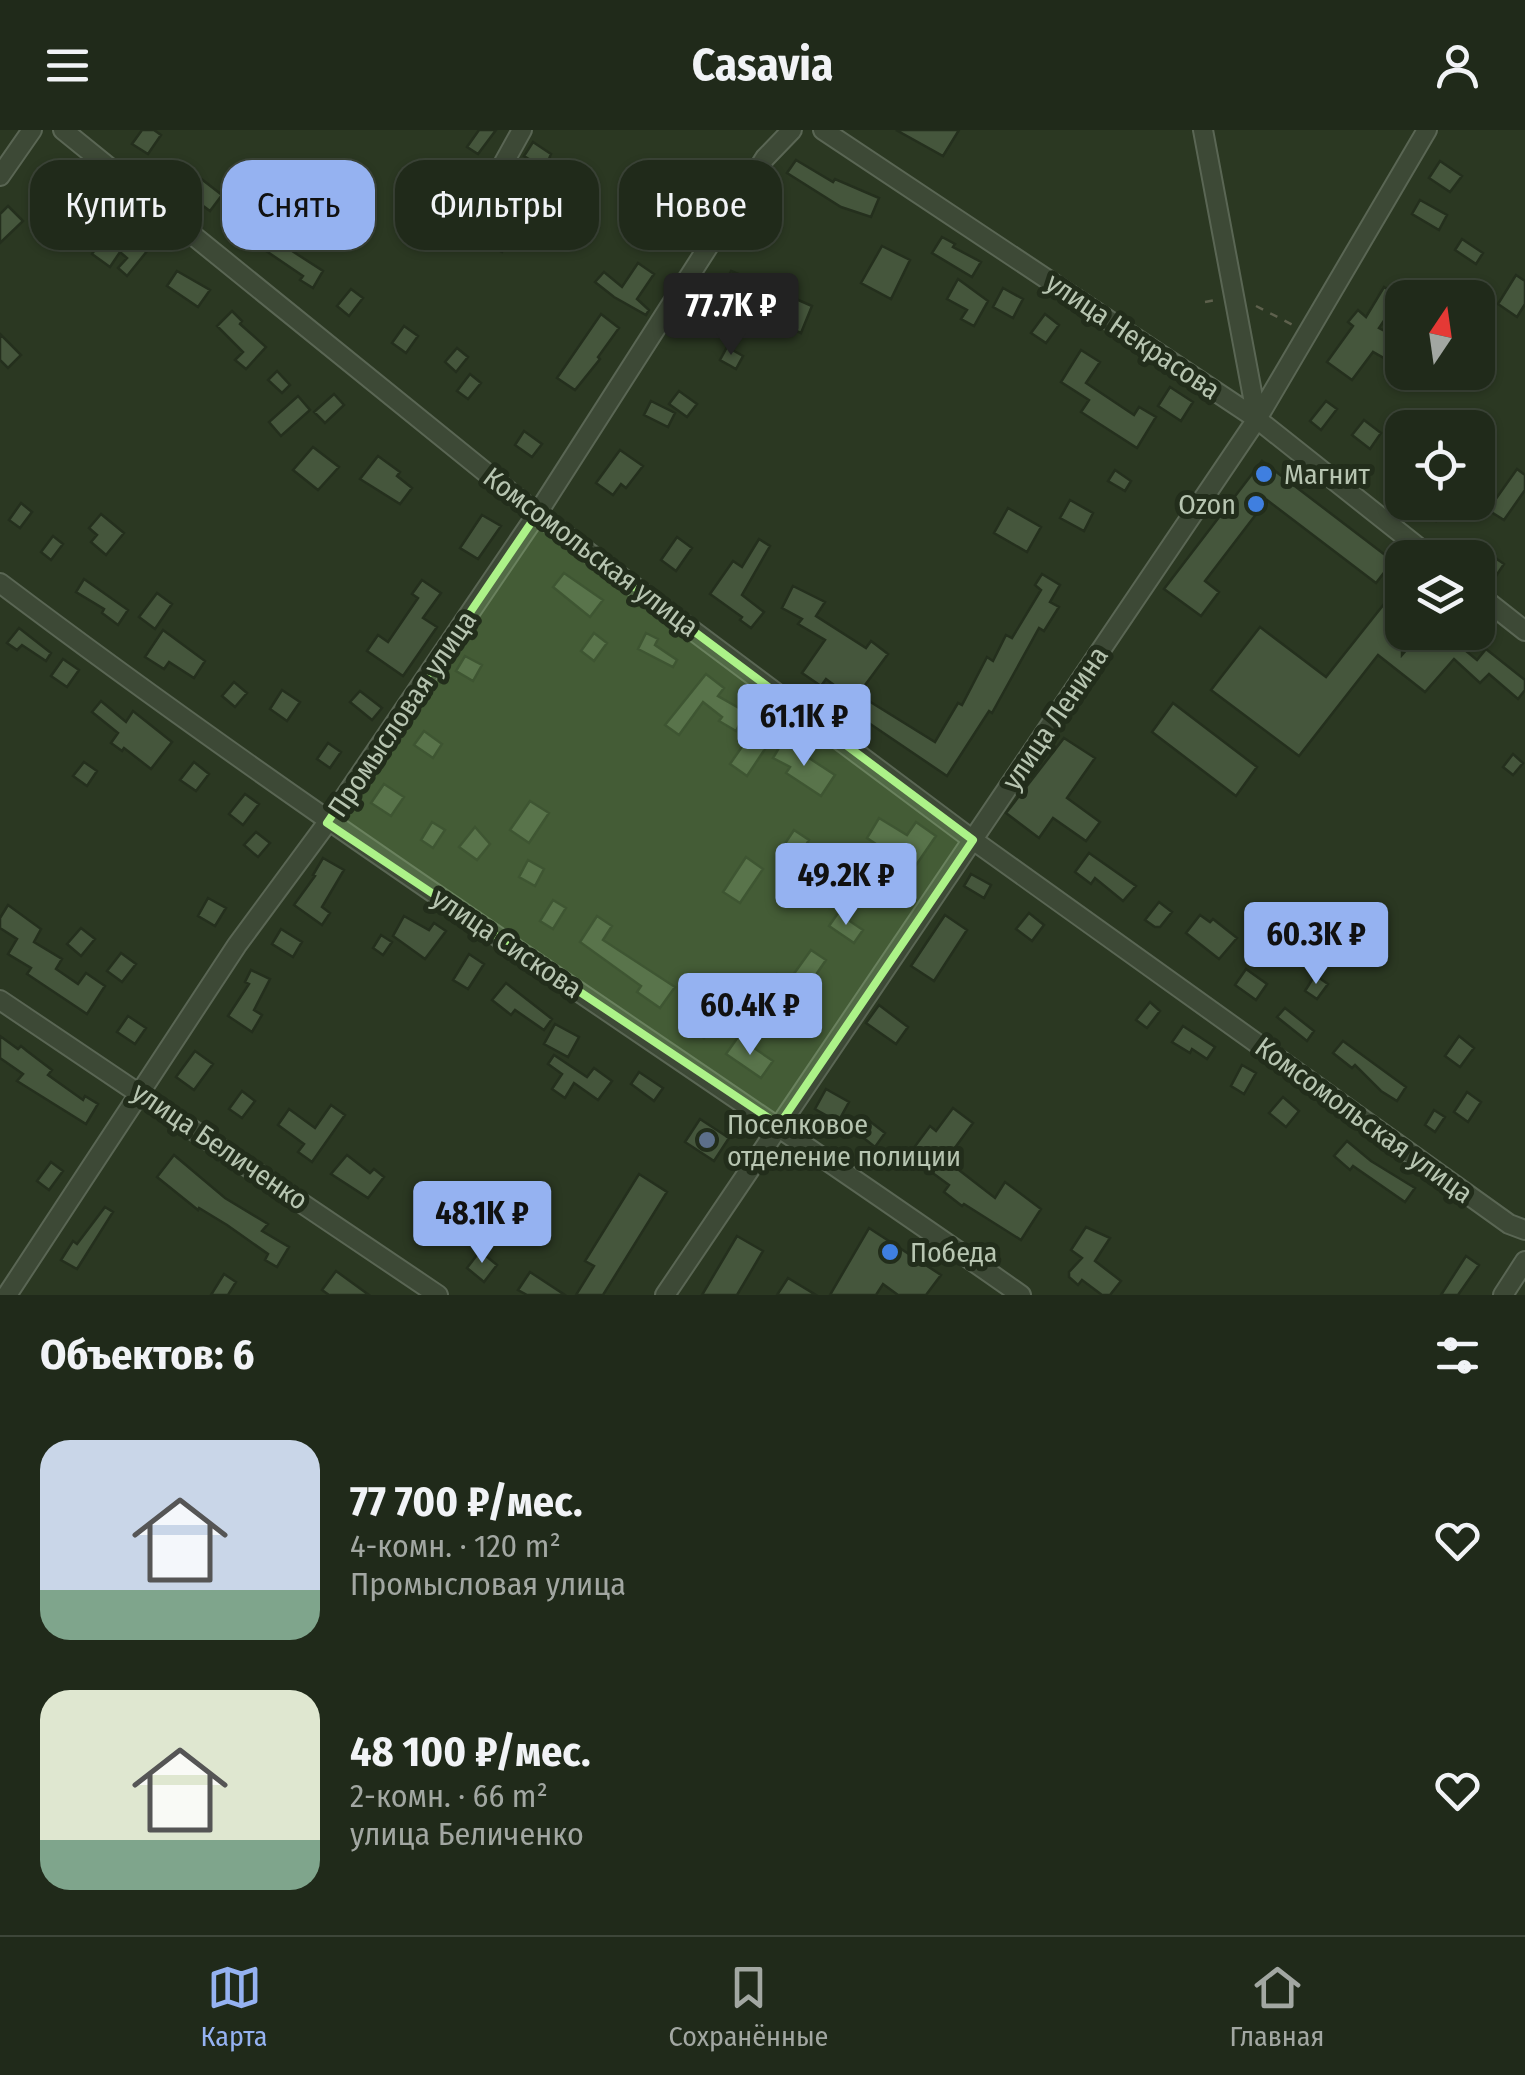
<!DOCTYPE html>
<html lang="ru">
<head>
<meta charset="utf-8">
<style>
	body { margin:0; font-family:"Fira Sans Condensed",sans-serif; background:#283223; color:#f1f3f6; height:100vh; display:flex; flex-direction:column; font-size:38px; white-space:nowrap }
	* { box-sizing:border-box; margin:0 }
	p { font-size:32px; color:#a2a7a2 }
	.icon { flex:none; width:55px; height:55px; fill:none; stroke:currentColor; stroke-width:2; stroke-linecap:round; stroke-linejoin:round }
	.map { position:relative; height:1165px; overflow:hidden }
	.sheet { display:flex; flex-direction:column; background:#202a1a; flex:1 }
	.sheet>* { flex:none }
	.guide { position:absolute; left:30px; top:30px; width:1000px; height:90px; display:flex; gap:20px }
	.needle { width:65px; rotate:13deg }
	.buttons { position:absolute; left:1385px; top:150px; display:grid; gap:20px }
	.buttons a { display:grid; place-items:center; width:110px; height:110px; border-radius:20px; background:#202a1a; box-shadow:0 2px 8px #0004,0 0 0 2px #3d4639; font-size:50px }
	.price { position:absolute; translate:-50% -85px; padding:0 22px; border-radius:10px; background:#95b2f1; color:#111; font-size:32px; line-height:65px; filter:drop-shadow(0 2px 5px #0008) }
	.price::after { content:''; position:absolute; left:50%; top:60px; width:30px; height:22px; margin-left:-15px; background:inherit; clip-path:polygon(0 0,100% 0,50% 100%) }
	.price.current { background:#222; color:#fff }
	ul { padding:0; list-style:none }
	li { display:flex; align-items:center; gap:30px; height:250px; padding:0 40px }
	li span { display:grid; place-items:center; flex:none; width:280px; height:200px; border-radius:30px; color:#555 }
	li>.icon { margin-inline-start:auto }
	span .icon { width:120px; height:120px; fill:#fffc; stroke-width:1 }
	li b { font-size:42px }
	h2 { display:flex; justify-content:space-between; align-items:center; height:120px; padding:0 40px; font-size:42px }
	.chip { padding:0 35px; border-radius:30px; background:#202a1a; box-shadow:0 2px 8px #0004,0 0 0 2px #3d4639; font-size:35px; line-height:90px }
	.chip.current { background:#95b2f1; color:#111 }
	header { display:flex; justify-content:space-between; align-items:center; height:130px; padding:0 40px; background:#202a1a; font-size:45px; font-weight:700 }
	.menu { display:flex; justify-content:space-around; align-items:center; height:140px; border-top:2px solid #3d4639; background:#202a1a; font-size:28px; color:#a2a7a2 }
	.menu a { display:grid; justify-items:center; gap:5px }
	.menu .current { color:#95b2f1 }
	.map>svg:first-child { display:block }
	.building { fill:#45563c; stroke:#242f1d; stroke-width:2.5 }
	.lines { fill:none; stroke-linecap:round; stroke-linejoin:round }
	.minor-casing { stroke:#5a6654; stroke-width:22 }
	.path { stroke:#5e614d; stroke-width:2.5; stroke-dasharray:8 8; stroke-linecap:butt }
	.minor { stroke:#3d4936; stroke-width:18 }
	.marked { fill:#acf288; fill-opacity:0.2; stroke:#acf288; stroke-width:8; stroke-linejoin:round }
	.shop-dot { fill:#3f7fe0; stroke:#222d1b; stroke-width:4 }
	.service-dot { fill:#5c6f8a; stroke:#222d1b; stroke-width:4 }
	.labels { text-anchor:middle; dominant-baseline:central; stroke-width:10; stroke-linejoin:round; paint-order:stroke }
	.street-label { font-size:28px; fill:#b7c5b1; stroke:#222d1b }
	.poi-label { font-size:28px; fill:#b7c5b1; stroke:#222d1b; text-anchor:start }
</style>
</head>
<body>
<header><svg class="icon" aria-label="menu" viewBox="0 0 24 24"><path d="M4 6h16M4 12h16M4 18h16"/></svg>Casavia<svg class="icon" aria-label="person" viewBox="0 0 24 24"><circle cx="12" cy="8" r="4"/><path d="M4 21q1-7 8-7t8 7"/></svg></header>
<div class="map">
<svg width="1525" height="1165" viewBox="0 0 1525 1165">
	<rect width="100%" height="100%" fill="#2b3822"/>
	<path class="building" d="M142,0H154L161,5L148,24L132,14Z
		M479,0H496L478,24L467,17Z
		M896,0H959L943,26Z
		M533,12L551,24L545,39L524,26Z
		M177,30L222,65L210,81L164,47Z
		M796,30L833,52L835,49L879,68L871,87L841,77L787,43Z
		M680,31L705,50L689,71L695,74L670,115L652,103L680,53L670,45Z
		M1440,31L1462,46L1450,62L1429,48Z
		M47,33L61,42L50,58L36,48Z
		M444,40L467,51L460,64L438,53Z
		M244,46L264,58L252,79L231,67Z
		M513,50L526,58L516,75L551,91L546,102L519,90L502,122L489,115L506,83L497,79Z
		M1420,70L1447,85L1439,100L1412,84Z
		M8,76L23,91L0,113V84Z
		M94,77L106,84L97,99L85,92Z
		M464,77L475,83L464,102L453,96Z
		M260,92L272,102L269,106L323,141L313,158L300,150L303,146L247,108Z
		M111,96L138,114L143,108L152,115L127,146L118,138L127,128L120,122L110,137L92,124Z
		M942,107L955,114L953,117L981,132L972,147L932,123Z
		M1462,109L1483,123L1476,134L1455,120Z
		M882,116L910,130L891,169L861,153Z
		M638,133L654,144L637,169L649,180L646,185L614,167L595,152L604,142L622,157Z
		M177,141L210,160L198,177L167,156Z
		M731,141L753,150L749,159L776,171L780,162L812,176L801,203L749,181L738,201L722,192L738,163L724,157Z
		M1516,145L1525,151V174L1517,187L1498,174Z
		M958,149L988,171L974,196L961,189L967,180L947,169Z
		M1384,157L1400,167L1379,198L1402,210V230L1398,236L1373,222L1352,250L1327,232L1353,196L1348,192L1358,180L1366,187Z
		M1003,158L1023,169L1013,188L993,177Z
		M351,159L363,168L349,186L337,176Z
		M232,181L242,191L240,194L266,217L246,239L235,230L243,222L217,196Z
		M601,184L619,198L598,227L600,229L575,260L557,248Z
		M1045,184L1059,195L1046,213L1031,203Z
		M404,196L418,206L406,223L392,213Z
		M0,204L21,225L8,238L0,230Z
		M727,217L743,226L736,239L720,230Z
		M457,218L468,227L456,242L445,232Z
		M1081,220L1100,232L1086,253L1134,285L1139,277L1156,287L1137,318L1081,282L1089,270L1061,252Z
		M277,241L290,255L282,263L268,250Z
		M470,244L481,253L468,269L457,261Z
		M1170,257L1193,272L1181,291L1158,276Z
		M679,261L697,274L687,287L669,274Z
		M334,264L344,275L325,293L314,282Z
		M298,266L310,280L281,306L269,292Z
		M651,271L675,283L668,297L644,285Z
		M1326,271L1337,279L1321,300L1310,291Z
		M1364,290L1381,303L1370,319L1352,305Z
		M524,301L542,314L532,327L515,315Z
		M313,317L339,337L318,360L293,340Z
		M620,320L643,336L626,358L621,354L613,365L596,353Z
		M378,326L400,342L397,346L412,358L400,374L360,349Z
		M1262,331L1393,431L1376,453L1267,370L1205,451L1219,462L1201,486L1164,459Z
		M1517,339L1525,345V360L1504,390L1488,380Z
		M1115,340L1131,351L1125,361L1108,351Z
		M1070,370L1093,383L1084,401L1060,388Z
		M1429,372H1450L1436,391L1422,381Z
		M21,373L32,382L20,398L9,390Z
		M1008,378L1041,397L1027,422L994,403Z
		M101,384L124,403L106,425L91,412L97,405L89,398Z
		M482,385L501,396L478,429L460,418Z
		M53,406L63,414L51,430L41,422Z
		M677,407L692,418L676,441L661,430Z
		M759,409L770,416L742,465L764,482L751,498L740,490L742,487L710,464L733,431L742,437Z
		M1471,411L1504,434L1494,449L1478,437V428H1459Z
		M564,443L603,470L590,487L553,457Z
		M1042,444L1060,455L1050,472L1059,477L1044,501L1039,498L992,583L989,581L947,646L854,583L864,568L935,612L958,573L962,575L987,527L993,531L1006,505L1012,508L1041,460L1035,455Z
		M84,449L128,480L118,495L102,483L104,479L76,462Z
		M422,450L441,463L423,488L437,497L403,546L367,521L378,505L388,512L418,468L412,464Z
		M793,456L825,472L816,486L866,518L871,511L888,524L854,570L826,549L821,556L802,543L825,510L798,494L802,489L782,478Z
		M157,463L172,474L155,499L139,487Z
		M1392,464L1402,472V525L1422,502H1443L1477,530L1486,519L1525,550V560L1518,569L1489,544L1480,553L1454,529L1425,562L1378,525L1299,626L1211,560L1260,497L1326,547Z
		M19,498L51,523L46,531L22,515L17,520L7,513Z
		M163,500L205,531L194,548L169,532L164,539L145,527Z
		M594,503L607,513L594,531L581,521Z
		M646,503L658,509L655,515L677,530L673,537L638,519Z
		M465,526L482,535L473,551L456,541Z
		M63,529L79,540L67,557L51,546Z
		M706,544L724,558L718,566L746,582L736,601L719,591L722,587L703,572L679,605L665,595Z
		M234,552L247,563L235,577L222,566Z
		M282,560L300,572L287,591L270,579Z
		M360,561L382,578L372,590L350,572Z
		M101,571L126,592L133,581L172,612L151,639L124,618L122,621L111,613L118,603L92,582Z
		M1173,573L1257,637L1236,666L1152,602Z
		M424,601L442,614L433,628L414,615Z
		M748,608L765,619L747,646L730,634Z
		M1064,608L1095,628L1067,668L1100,692L1086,711L1053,688L1039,708L1006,683Z
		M783,611L835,645L821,666L786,643L790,637L773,628Z
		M328,613L341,622L330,638L317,629Z
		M1513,624L1523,633L1513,645L1503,637Z
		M84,632L97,641L87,656L73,646Z
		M194,632L209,644L196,661L180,650Z
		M384,654L404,667L391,686L371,673Z
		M245,664L259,674L243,695L229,684Z
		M530,671L549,683L529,713L510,700Z
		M879,688L907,705L916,692L936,706L914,738L908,734L879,774L849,751L876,714L867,708Z
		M432,692L445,700L433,718L421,710Z
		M475,697L490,714L477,730L459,717Z
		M794,700L809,710L800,725L784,715Z
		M256,702L270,713L258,727L244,715Z
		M1089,723L1136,756L1123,771L1095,748L1091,754L1075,742Z
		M746,727L763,739L740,773L723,762Z
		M323,728L344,740L322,777L330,783L322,795L294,775L315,746L313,745Z
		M528,730L544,739L535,756L519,747Z
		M971,744L991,755L984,768L964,756Z
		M208,768L226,778L215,796L198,786Z
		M553,770L566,778L553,799L540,791Z
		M1159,772L1172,782L1160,797H1155L1145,790Z
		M8,775L41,799L34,812L62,829L56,839L78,854L86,843L105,856L87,884L27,844L31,838L8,824L17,809L0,798V788Z
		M838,783L863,800L854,813L829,796Z
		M1029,783L1044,795L1032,811L1016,799Z
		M945,785L967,800L934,851L911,836Z
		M1200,785L1210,792L1213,789L1237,808L1219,829L1186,803Z
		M404,786L429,800L434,793L446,801L425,829L393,806Z
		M597,786L612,796L603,810L675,857L660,878L637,862L641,856L580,812Z
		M81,798L95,809L81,826L67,814Z
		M281,799L302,812L293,827L272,814Z
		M381,805L392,812L383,825L373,818Z
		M811,820L826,830L811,852L819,857L815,864L818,866L794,901L767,882L774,872L764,864L777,844L788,852Z
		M121,823L136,834L122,852L107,841Z
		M469,824L484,834L468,859L453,850Z
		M1246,839L1267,854L1256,870L1235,855Z
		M251,840L270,849L254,880L262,885L252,902L228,886L249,854L245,852Z
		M1315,845L1328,854L1317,869L1305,861Z
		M506,853L552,889L544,900L515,880L511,885L492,870Z
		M699,865L723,881L704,908L681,892Z
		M1150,872L1160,881L1147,898L1136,890Z
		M879,875L908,897L896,914L866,893Z
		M1285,878L1314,901L1307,911L1277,887Z
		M128,886L146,898L135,914L117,902Z
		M555,894L579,907L568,927L544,914Z
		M1183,896L1215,917L1207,929L1192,919L1190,923L1172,912Z
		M0,906L18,919L21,916L27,921L52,940L48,945L83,970L85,966L98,974L86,994L17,951L23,944L0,928Z
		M1459,906L1474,918L1460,937L1445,926Z
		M738,907L773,931L761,948L726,924Z
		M1343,911L1406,957L1397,971L1381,961L1355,935L1352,938L1333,923Z
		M195,921L213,934L194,960L176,947Z
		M554,925L587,947L594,938L612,951L598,970L574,953L565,968L552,959L562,944L548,934Z
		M1242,935L1256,943L1244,964L1231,956Z
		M639,942L663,958L654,971L631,954Z
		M826,959L849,972L838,992L815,979Z
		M242,961L255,971L242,988L229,979Z
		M1467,962L1481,972L1468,992L1454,982Z
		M1283,967L1299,981L1286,997L1269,983Z
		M331,975L345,985L312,1032L298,1022L304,1014L278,995L289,979L315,998Z
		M953,978L973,993L946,1030L995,1068L1005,1052L1041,1079L1021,1110L964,1074L962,1076L944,1062L949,1055L915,1030L919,1024L913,1019L930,996L936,1001Z
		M1434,980L1445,987L1435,1002L1425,995Z
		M700,989L729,1008L714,1031L685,1012Z
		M867,989L885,1003L875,1017L856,1002Z
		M1347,1011L1371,1031L1415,1058L1405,1072L1353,1036L1350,1040L1334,1026Z
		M174,1025L225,1068L268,1094L262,1101L289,1117L277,1137L265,1130L268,1124L227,1095L199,1078L198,1080L157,1047Z
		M347,1025L370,1043L374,1039L384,1047L368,1068L331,1044Z
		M51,1032L63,1041L49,1060L37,1051Z
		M639,1044L667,1062L603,1165H576L594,1136L585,1131Z
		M105,1077L113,1082L77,1139L61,1130L73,1111L77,1114Z
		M1086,1097L1110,1108L1095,1131L1121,1151L1110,1165H1102L1082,1150L1078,1155L1069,1147V1142L1082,1128L1071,1120Z
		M869,1098L941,1145L926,1165H898L883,1154L876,1165H830Z
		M737,1106L763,1121L737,1165H702Z
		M480,1121L497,1135L484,1152L467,1138Z
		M1466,1126L1479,1135L1458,1165H1441Z
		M336,1141L369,1165H329L322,1160Z
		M530,1142L565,1165H527L518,1160Z
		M224,1144L236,1152L228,1165H211Z
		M788,1148L816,1165H777Z"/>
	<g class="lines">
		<defs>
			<path id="minor" d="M63,0L537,384L973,710L1509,1094L1525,1100
				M823,0L1257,289L1432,428
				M1203,0L1257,289
				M497,45L522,0
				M0,46L32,0
				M0,453C331,703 681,926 1021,1165
				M1478,464L1525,501
				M0,870L438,1165
				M7,1165L237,815L327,693L537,384L765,28L792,0
				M665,1165L1257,289L1427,0
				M1503,1165L1525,1131"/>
		</defs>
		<use href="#minor" class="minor-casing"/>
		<path class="path" d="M1205,172L1216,170
			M1256,176L1293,195"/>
		<use href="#minor" class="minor"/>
	</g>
	<path class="marked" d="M537,384L973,710L779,995L327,693Z"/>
	<g class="shop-dot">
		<circle cx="1264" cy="344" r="10"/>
		<circle cx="1256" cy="374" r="10"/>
		<circle cx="890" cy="1122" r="10"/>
	</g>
	<circle class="service-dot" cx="707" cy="1010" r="10"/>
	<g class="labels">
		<g class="street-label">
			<text transform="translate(1133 206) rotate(34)">улица Некрасова</text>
			<text transform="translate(591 422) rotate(37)">Комсомольская улица</text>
			<text transform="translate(402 584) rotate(-56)">Промысловая улица</text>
			<text transform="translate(1055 588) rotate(-56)">улица Ленина</text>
			<text transform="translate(507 813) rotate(34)">улица Сискова</text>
			<text transform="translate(1364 990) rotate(36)">Комсомольская улица</text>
			<text transform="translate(220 1016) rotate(34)">улица Беличенко</text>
		</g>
		<g class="poi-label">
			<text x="1284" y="344">Магнит</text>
			<text x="1236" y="374" text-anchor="end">Ozon</text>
			<text x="727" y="994">Поселковое<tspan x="727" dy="32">отделение полиции</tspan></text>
			<text x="910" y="1122">Победа</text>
		</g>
	</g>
</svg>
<div class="buttons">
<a><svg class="needle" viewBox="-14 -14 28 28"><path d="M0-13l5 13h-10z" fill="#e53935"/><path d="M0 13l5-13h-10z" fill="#a2a7a2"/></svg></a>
<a><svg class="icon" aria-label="locate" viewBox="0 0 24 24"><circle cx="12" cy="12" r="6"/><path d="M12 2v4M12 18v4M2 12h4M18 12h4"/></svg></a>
<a><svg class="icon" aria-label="layers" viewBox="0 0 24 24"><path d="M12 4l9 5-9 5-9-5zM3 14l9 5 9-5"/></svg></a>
</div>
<b class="price current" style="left:731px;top:228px">77.7K ₽</b>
<b class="price" style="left:804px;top:639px">61.1K ₽</b>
<b class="price" style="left:846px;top:798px">49.2K ₽</b>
<b class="price" style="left:1316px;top:857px">60.3K ₽</b>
<b class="price" style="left:750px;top:928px">60.4K ₽</b>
<b class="price" style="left:482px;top:1136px">48.1K ₽</b>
<div class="guide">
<a class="chip">Купить</a>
<a class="chip current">Снять</a>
<a class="chip">Фильтры</a>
<a class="chip">Новое</a>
</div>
</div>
<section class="sheet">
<h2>Объектов: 6<svg class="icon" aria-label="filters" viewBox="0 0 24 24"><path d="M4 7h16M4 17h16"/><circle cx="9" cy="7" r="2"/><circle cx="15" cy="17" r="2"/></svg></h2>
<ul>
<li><span style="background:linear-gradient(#c9d6e8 75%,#7fa58c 0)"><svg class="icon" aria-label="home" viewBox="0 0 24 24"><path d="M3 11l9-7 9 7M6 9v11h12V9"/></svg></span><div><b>77 700 ₽/мес.</b><p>4-комн. · 120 m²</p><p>Промысловая улица</p></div><svg class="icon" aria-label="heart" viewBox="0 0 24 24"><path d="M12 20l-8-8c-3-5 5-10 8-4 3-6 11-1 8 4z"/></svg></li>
<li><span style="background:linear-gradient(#dfe7d0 75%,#7fa58c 0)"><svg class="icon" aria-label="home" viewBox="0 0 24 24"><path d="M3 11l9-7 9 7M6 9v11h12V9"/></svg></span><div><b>48 100 ₽/мес.</b><p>2-комн. · 66 m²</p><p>улица Беличенко</p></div><svg class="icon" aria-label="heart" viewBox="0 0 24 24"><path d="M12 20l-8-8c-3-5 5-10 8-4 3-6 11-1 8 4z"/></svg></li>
</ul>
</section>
<nav class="menu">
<a class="current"><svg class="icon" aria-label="map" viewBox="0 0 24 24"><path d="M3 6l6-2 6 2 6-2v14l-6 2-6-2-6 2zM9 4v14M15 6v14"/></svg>Карта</a>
<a><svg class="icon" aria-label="saved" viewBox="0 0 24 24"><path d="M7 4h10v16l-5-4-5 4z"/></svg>Сохранённые</a>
<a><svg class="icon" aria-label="home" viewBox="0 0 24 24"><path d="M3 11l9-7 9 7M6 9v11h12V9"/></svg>Главная</a>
</nav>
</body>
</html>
